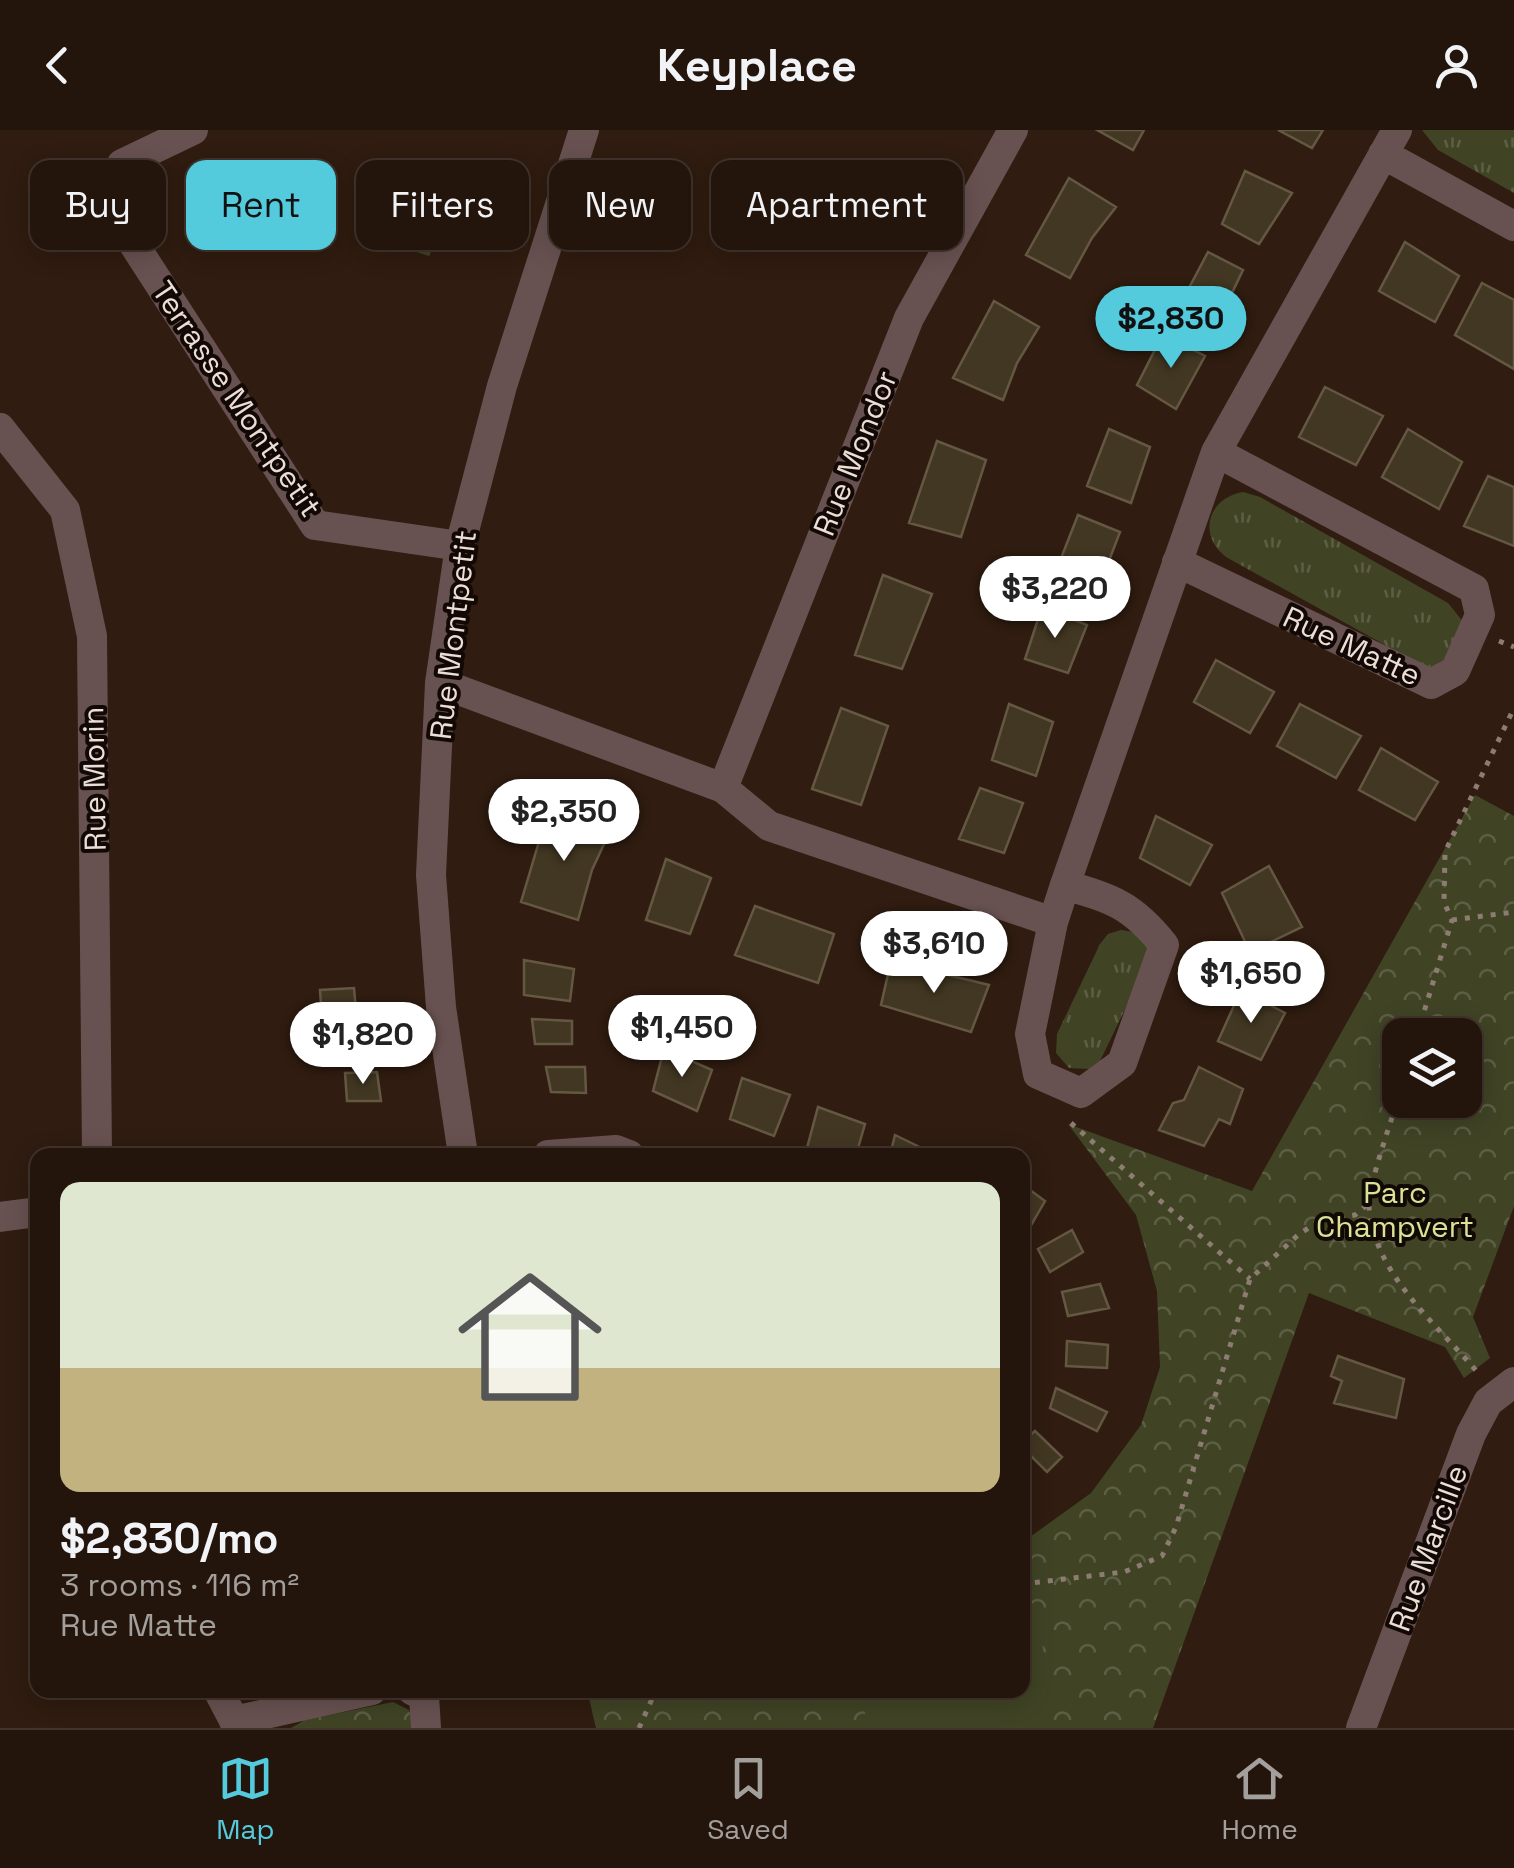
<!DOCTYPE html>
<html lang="en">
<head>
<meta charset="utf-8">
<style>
	body { margin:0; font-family:"Space Grotesk",sans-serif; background:#30221a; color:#f1f3f6; height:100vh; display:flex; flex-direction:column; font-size:38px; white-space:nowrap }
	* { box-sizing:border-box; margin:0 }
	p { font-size:32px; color:#a39f9d }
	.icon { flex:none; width:55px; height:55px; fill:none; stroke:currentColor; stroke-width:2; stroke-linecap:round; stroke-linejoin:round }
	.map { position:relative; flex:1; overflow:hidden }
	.drawer { position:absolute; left:30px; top:1018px; width:1000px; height:550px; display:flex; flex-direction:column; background:#24150c; border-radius:20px; box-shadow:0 5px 25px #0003,0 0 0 2px #41342d }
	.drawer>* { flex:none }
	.guide { position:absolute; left:30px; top:30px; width:1000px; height:90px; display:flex; gap:20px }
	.fabs { position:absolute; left:1382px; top:888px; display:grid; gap:20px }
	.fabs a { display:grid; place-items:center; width:100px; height:100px; border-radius:20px; background:#24150c; box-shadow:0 5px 25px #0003,0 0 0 2px #41342d; font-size:50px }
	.price { position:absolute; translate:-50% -85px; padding:0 22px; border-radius:35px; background:#fff; color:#222; font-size:32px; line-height:65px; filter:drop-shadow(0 2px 5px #0008) }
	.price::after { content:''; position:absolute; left:50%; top:60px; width:30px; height:22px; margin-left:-15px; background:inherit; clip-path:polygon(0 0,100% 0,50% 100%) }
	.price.current { background:#54cadd; color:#111 }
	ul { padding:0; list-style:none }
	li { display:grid; align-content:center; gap:20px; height:530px; padding:0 30px }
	li span { display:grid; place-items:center; height:310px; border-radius:20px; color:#555 }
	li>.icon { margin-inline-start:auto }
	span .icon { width:180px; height:180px; fill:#fffc; stroke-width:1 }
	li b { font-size:42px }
	.tag { padding:0 35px; border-radius:20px; background:#24150c; box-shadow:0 5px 25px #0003,0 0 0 2px #41342d; font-size:35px; line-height:90px }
	.tag.current { background:#54cadd; color:#111 }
	header { display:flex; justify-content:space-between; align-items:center; height:130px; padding:0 30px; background:#24150c; font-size:45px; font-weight:600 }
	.tab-bar { display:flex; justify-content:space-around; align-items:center; height:140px; border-top:2px solid #41342d; background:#24150c; font-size:28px; color:#a39f9d }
	.tab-bar a { display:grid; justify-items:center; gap:5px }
	.tab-bar .current { color:#54cadd }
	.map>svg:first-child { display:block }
	.grass { fill:url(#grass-tufts) }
	.park { fill:url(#park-crowns); fill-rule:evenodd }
	.pitch { fill:#404425 }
	.building { fill:#423722; stroke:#645842; stroke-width:2.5 }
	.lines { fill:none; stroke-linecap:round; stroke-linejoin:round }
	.path { stroke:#8d7c72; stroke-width:5; stroke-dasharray:5 8; stroke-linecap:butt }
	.minor { stroke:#685251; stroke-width:30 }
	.labels { text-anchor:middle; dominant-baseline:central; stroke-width:8; stroke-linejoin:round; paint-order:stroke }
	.street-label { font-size:30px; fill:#ecded6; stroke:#120905 }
	.park-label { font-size:30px; fill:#d8e397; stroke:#120905 }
</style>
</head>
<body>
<header><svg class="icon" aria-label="back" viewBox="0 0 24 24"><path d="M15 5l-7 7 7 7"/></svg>Keyplace<svg class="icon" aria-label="person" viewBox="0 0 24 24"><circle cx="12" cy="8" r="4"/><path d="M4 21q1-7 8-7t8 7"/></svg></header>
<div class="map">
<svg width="1514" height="1598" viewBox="0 0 1514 1598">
	<defs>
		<pattern id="grass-tufts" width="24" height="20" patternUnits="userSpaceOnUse" patternTransform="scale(2.5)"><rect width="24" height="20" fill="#404425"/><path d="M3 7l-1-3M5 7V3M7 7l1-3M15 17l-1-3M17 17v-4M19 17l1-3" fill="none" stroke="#5c5f44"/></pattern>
		<pattern id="park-crowns" width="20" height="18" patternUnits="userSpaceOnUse" patternTransform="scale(2.5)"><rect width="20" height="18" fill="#404425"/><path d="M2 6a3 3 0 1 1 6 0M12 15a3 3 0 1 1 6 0" fill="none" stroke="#5c5f44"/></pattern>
	</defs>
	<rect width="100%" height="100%" fill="#301c10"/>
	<path class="grass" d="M1422,0H1514V63L1438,20Z
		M1243,362L1260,367L1448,473L1465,494L1461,520L1432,537L1423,536L1226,427C1197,405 1208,368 1243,362Z
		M1121,800L1134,802L1147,816L1146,836L1100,931L1089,939L1069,938L1056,923L1057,904L1100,814L1108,804Z"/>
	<path class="park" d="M393,46L451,67L429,126L374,108Z
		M1475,665L1514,686V1076L1473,1187L1490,1228L1464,1248L1445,1217L1309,1163L1153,1598H596L587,1560H1022L1023,1412L1091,1363L1141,1295L1160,1237L1157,1161L1136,1085L1068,994L1252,1061ZM1400,905H1465V970H1400Z
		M393,1572L409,1580L415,1598H291L305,1590Z"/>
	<path class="pitch" d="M1038,1473L1051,1594L1016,1598H867L862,1560H1022L1023,1475Z"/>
	<path class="building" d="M1097,0H1144L1133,20Z
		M1278,0H1323L1312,18Z
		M1245,41L1292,63L1259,114L1222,94Z
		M1069,48L1116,77L1092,108L1070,148L1026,125Z
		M1405,112L1459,146L1435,192L1379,161Z
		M1208,122L1243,140L1218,192L1181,173Z
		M1482,153L1514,170V239L1455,205Z
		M994,171L1039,197L1017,233L1003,270L953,248Z
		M1163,204L1205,226L1176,279L1137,255Z
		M1325,257L1383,286L1356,335L1299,307Z
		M1109,299L1150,317L1131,373L1087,356Z
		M1408,299L1462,332L1439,379L1382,347Z
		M937,311L986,330L961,407L909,393Z
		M1488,346L1514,357V416L1464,396Z
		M1078,385L1120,402L1099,457L1056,441Z
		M883,445L932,464L902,539L855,525Z
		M1042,477L1087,495L1068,543L1025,529Z
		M1216,530L1274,562L1250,603L1194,572Z
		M1009,574L1053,592L1036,646L992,630Z
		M1300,574L1361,606L1336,648L1277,616Z
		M841,578L888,596L861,675L812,659Z
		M1381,618L1438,652L1415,690L1359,660Z
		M980,658L1023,673L1004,723L959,709Z
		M549,678L611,699L592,740L578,790L521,772Z
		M1156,686L1212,715L1190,755L1140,728Z
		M666,729L711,748L690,804L646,790Z
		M1269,736L1302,797L1250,822L1222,763Z
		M755,776L834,804L818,853L735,825Z
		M524,830L574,839L570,871L524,865Z
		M891,831L989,855L971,902L881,875Z
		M354,858L359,914L324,919L320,860Z
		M1241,860L1285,883L1261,930L1218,911Z
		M532,889L572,891V914H535Z
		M664,919L712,940L697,981L653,961Z
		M546,937H585L586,963L551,962Z
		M1199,937L1243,959L1230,994L1219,989L1204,1016L1159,1000L1173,973L1184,970Z
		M377,942L381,971H347L345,943Z
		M742,948L790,965L774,1006L730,989Z
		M818,977L865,994L856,1025H831L807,1018Z
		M895,1005L936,1025H890Z
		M1026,1057L1045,1071L1026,1104L1022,1101V1061Z
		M1072,1100L1083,1122L1050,1142L1038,1119Z
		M1100,1154L1109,1178L1068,1186L1062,1162Z
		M1067,1211L1108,1215L1107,1238L1066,1236Z
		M1338,1226L1404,1249L1396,1288L1334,1273L1342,1251L1331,1246Z
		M1056,1258L1107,1282L1097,1301L1050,1278Z
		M1035,1301L1062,1327L1047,1342L1022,1317V1312Z"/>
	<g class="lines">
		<path class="path" d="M1499,511L1514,517
			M1452,790L1514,782
			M1417,905L1452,790L1444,772L1445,722L1514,578
			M1400,963C1393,986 1367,1058 1369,1077C1374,1145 1438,1195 1479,1244
			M1071,993L1250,1149
			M1022,1454L1124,1442L1162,1426L1176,1397L1250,1149L1298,1105L1319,1091L1355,1085L1368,1074
			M639,1598L656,1560"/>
		<path class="minor" d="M193,0L122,34L113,82L315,395L460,416
			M1383,24L1514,96
			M0,298L65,380L92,506L97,1025
			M1177,432L1431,554L1455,541L1480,485L1474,459L1216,322
			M440,553L723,658L769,696L1053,792
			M723,658L909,188L1013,0
			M1065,755C1113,769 1132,775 1164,815L1122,933L1081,963L1038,944L1030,904L1053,792L1065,755L1216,322L1397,0
			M463,1025L441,877L431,745L440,553L460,416L502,256L584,0
			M548,1025L616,1020L629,1025
			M0,1087L38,1082
			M218,1560L238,1598
			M412,1560L424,1566L426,1598
			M234,1591L372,1560
			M1361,1598L1471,1304L1488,1272L1514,1252"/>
	</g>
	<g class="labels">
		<g class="street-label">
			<text transform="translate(237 269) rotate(56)">Terrasse Montpetit</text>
			<text transform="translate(855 323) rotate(-68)">Rue Mondor</text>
			<text transform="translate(453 505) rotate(-83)">Rue Montpetit</text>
			<text transform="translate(1352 516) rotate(25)">Rue Matte</text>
			<text transform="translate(94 649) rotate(-91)">Rue Morin</text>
			<text transform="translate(1428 1418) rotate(-70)">Rue Marcille</text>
		</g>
		<g class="park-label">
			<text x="1395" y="1062">Parc<tspan x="1395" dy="34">Champvert</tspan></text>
		</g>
	</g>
</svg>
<div class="fabs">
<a><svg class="icon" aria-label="layers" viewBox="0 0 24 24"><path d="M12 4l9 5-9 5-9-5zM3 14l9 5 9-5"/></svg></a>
</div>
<b class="price current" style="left:1171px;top:241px">$2,830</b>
<b class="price" style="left:1055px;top:511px">$3,220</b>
<b class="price" style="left:564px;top:734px">$2,350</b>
<b class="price" style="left:934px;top:866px">$3,610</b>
<b class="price" style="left:1251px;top:896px">$1,650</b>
<b class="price" style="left:682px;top:950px">$1,450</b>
<b class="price" style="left:363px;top:957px">$1,820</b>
<div class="guide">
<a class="tag">Buy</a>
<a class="tag current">Rent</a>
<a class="tag">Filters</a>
<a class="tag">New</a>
<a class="tag">Apartment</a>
</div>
<section class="drawer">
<ul>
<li><span style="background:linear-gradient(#dfe7d0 60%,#c2b280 0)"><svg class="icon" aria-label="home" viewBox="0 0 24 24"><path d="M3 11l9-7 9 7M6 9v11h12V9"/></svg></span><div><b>$2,830/mo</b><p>3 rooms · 116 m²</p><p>Rue Matte</p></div></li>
</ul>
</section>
</div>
<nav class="tab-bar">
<a class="current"><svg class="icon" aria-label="map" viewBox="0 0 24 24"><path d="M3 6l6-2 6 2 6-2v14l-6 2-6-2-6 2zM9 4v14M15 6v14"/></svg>Map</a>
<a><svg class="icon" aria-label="saved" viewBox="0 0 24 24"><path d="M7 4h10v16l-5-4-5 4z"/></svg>Saved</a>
<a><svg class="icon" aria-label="home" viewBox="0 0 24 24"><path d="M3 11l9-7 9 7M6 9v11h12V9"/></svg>Home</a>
</nav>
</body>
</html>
